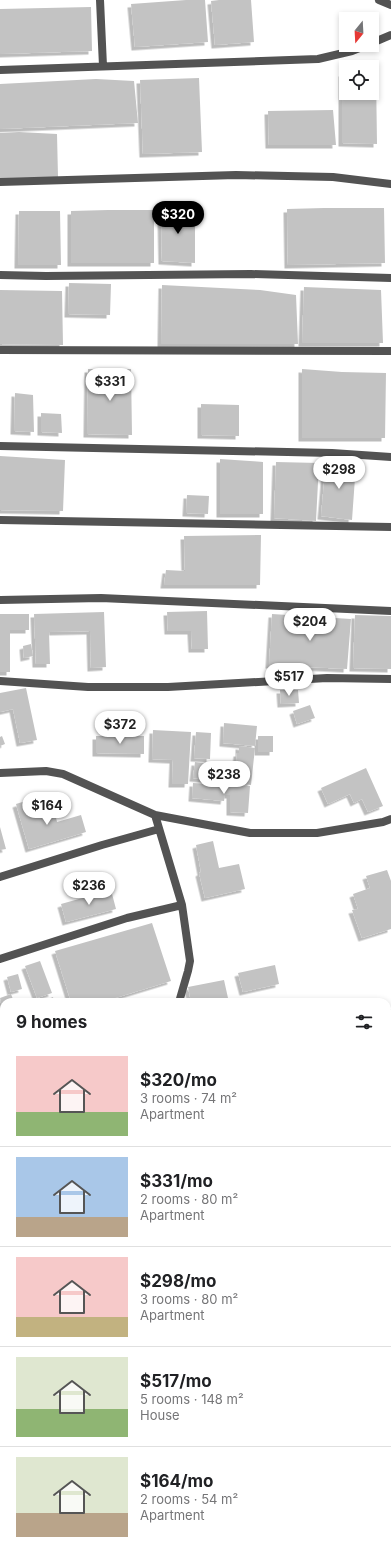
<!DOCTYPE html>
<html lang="en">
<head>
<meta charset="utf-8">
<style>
	body { margin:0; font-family:Inter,sans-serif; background:#f6f6f6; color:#202124; height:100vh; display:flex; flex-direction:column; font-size:15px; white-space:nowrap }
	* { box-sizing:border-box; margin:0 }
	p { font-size:13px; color:#757577 }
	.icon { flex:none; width:22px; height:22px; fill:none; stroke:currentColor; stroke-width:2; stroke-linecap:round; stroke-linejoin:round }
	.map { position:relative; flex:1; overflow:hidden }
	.sheet { position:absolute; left:0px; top:998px; width:391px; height:556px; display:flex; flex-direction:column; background:#fff; border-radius:12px 12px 0 0; box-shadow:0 2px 6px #0003 }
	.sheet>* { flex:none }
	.needle { width:26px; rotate:198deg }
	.buttons { position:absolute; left:339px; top:12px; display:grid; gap:8px }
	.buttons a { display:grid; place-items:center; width:40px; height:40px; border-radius:0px; background:#fff; box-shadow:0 2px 6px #0003; font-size:20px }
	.price { position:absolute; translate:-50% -34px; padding:0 9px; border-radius:14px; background:#fff; color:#222; font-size:13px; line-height:26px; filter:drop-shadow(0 1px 2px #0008) }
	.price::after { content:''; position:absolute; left:50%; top:24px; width:12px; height:9px; margin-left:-6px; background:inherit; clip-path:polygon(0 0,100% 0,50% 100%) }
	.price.on { background:#000; color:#fff }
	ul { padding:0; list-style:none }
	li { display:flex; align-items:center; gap:12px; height:100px; padding:0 16px }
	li+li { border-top:1px solid #e0e0e0 }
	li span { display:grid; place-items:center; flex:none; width:112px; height:80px; border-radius:0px; color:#555 }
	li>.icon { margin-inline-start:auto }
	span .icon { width:48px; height:48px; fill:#fffc; stroke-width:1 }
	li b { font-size:17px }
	h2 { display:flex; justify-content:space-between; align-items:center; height:48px; padding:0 16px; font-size:17px }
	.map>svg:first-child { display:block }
	.building { fill:#c3c3c3; filter:url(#shadow) }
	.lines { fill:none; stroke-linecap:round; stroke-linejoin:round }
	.minor { stroke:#535353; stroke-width:8 }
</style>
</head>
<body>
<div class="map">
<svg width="391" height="1554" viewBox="0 0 391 1554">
	<defs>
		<filter id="shadow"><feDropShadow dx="-3.5" dy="3.5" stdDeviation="0" flood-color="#0004"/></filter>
	</defs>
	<rect width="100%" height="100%" fill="#fff"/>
	<path class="building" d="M186,0H205L208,42L135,47L131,4Z
		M219,0H251L254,42L215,45L211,1Z
		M91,7L92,51L0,54V9Z
		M342,73H346V93H372V74H376L377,144L342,143Z
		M199,78L202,152L143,154L140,80Z
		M96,79L134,81L138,123L0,129V84Z
		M333,110L336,145H269L268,111Z
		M19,132L57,134L58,177L0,178V133Z
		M195,208V263L162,261L161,210Z
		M324,208H384L385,263L288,265L287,209Z
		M108,210H154V263H71V211Z
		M19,211H60L61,265H18Z
		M69,283L111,284L110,315L68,314Z
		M162,285L260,290L296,295L298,344H161Z
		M304,287L381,290L383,343H302Z
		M0,290L62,291L63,345L0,344Z
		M88,369H131L132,435L87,434Z
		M302,369L342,372L386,373L385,438H302Z
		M15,393L33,395L34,432L14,431Z
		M201,404L239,405V436L201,435Z
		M41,413L61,414L62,433L41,432Z
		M0,456L65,460L63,511L0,510Z
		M220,459L263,462V514H220Z
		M326,461L356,464L352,520L321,516Z
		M276,462L319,463L316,521L274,518Z
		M187,495L209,496L208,514L186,513Z
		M261,535L260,585H164L166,570L185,571L184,536Z
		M207,611L208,649H192L191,631H168L167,612Z
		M104,612L106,667L91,668L90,631L49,632L50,664H36L34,614Z
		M0,614H29V630H10V672H0Z
		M272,614L351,619L347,669L269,665Z
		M355,615L391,616V669L353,668Z
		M31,644L33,656L24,658L23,646Z
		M26,688L37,740L20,743L13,709L0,712V693Z
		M280,690H298L299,703L281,704Z
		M310,705L315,718L297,724L293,711Z
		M224,723L257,726L255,746L223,743Z
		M153,730L191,732L188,784H172L173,760L152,759Z
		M196,732L211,733L210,759L194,758Z
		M2,736L5,744L0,746V737Z
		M96,736H144V754L96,753Z
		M258,736H273V752H258Z
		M239,746L255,748L251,785L234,783L237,753H239Z
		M195,762L232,766L230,782L193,778Z
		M366,768L383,806L368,812L362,799L354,803L350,794L328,804L321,788Z
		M193,783L250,786L248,813L230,812V795H225L224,801L192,798Z
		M32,799L38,818L55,813L57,822L81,815L86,832L29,849L16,804Z
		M0,827L6,849L0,850Z
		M213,841L219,868L239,864L245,889L205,898L199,873L201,872L196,845Z
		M387,870L391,881V929L362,938L352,910L358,909L353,894L370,888L366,876Z
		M111,890L116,909L66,922L61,904Z
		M152,923L171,981L102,1002H71L55,951Z
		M40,961L52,993L37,998L25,966Z
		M275,965L279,984L243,992L238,973Z
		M18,974L22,989L11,992L7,977Z
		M224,980L228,998L209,1002H191L188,987Z
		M11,994L14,1002H4V1007L2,1008L0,998Z
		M53,997L54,1002H40Z
		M4,1046V1066L0,1068V1048Z
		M391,1116V1140H390L387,1117Z
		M0,1149L4,1160V1196L0,1197Z
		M0,1530L3,1538H4V1550H33L34,1554H0Z"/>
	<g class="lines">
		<path class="minor" d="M100,0L103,66
			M379,0L391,5
			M372,43L391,35
			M0,70L318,59L352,51L367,45
			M0,182L236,175L333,177L391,184
			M0,275L46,276L251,274L391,278
			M0,350L391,351
			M0,446L332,453L391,457
			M0,520L391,527
			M0,600L101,598L391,611
			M0,681L88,687H168L327,678L391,679
			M0,773L46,771L63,774L155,815L250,833H317L383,822L391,819
			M0,877L102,845L159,829
			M0,959L127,918L182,905L155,815
			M179,1002L188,971L190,961L182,905
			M387,1014L391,1013
			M387,1108L391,1106
			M0,1127L4,1126
			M387,1180L391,1178
			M0,1217L4,1216
			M0,1297L4,1296
			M387,1330L391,1328
			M0,1382L4,1380
			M0,1422L4,1429
			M99,1550L102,1554"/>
	</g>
</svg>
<div class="buttons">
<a><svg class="needle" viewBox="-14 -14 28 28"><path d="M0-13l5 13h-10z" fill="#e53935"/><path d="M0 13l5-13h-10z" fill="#757577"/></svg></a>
<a><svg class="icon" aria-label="locate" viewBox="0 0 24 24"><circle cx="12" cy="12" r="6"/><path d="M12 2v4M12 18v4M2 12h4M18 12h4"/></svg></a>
</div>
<b class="price on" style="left:178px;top:235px">$320</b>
<b class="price" style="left:110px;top:402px">$331</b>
<b class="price" style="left:339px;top:490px">$298</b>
<b class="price" style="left:310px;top:642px">$204</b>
<b class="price" style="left:289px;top:697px">$517</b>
<b class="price" style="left:120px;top:745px">$372</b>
<b class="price" style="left:224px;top:795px">$238</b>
<b class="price" style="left:47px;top:826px">$164</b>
<b class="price" style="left:89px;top:906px">$236</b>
<section class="sheet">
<h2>9 homes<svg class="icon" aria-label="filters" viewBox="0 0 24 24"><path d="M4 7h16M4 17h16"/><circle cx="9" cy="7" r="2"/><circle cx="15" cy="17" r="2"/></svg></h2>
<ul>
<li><span style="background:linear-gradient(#f6c9c9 70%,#8fb573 0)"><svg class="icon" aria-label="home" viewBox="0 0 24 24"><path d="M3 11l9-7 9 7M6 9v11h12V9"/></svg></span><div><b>$320/mo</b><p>3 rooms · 74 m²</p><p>Apartment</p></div></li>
<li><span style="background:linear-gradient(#a9c7e8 75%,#b9a48a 0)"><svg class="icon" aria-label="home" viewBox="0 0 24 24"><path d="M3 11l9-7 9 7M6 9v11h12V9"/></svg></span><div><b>$331/mo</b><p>2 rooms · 80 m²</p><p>Apartment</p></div></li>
<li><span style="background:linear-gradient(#f6c9c9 75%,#c2b280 0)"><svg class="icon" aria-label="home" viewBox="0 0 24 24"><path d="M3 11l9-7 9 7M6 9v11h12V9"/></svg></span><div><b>$298/mo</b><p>3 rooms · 80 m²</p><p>Apartment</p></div></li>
<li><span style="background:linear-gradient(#dfe7d0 65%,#8fb573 0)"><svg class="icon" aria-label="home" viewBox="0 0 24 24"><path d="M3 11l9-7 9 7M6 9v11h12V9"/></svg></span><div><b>$517/mo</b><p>5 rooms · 148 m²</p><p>House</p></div></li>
<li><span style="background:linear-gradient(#dfe7d0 70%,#b9a48a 0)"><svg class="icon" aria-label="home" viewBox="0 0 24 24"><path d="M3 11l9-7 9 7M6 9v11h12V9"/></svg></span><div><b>$164/mo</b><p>2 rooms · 54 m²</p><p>Apartment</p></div></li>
</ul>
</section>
</div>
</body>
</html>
